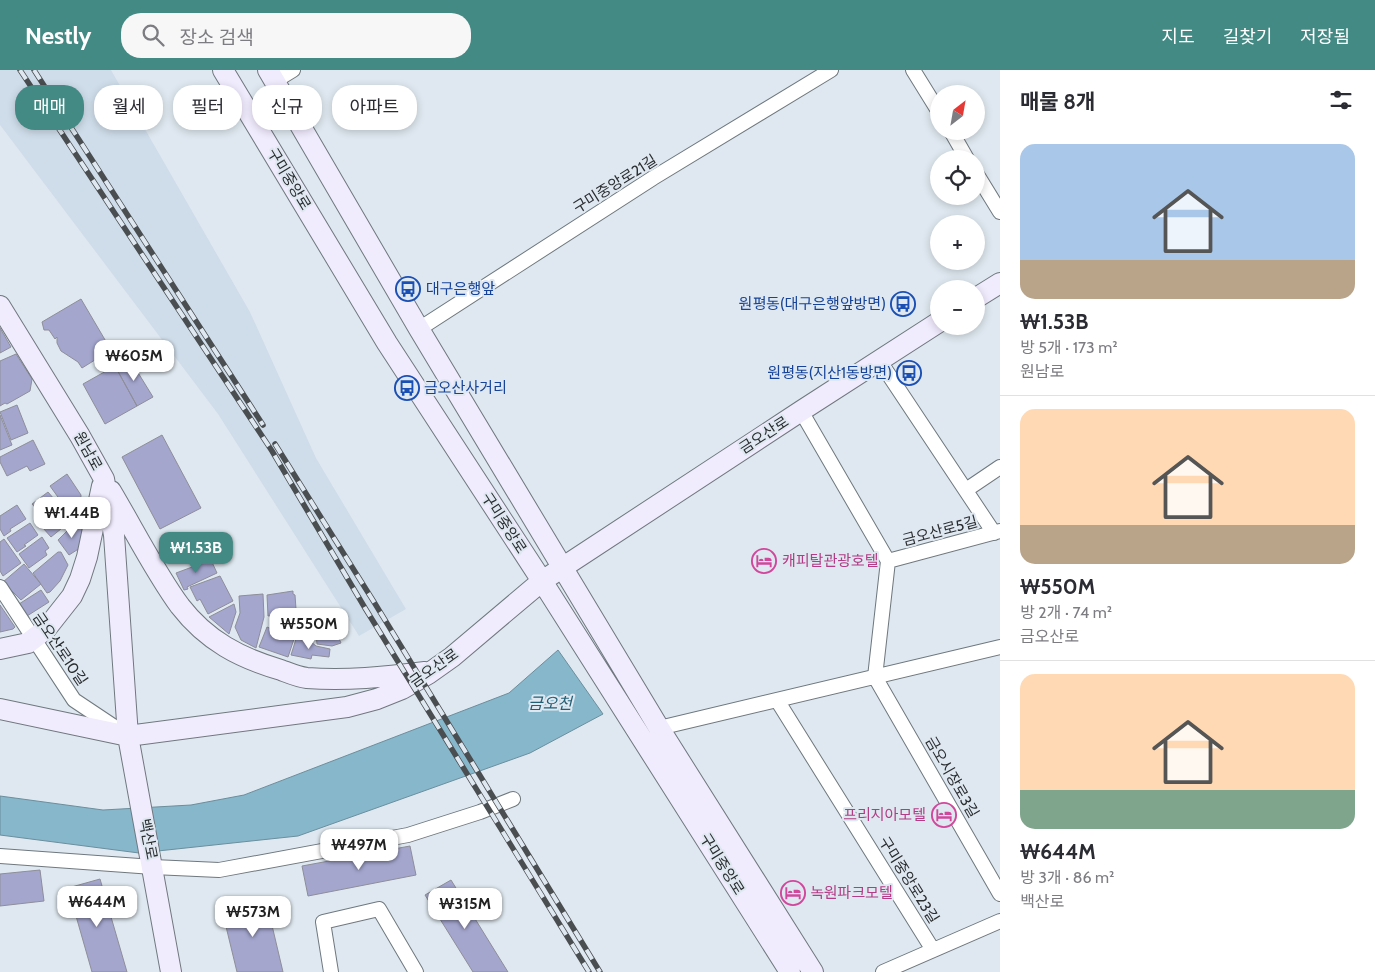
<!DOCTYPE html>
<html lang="ko">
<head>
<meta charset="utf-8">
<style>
	body { margin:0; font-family:Cabin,"Noto Sans KR",sans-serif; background:#f7f7f7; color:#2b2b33; height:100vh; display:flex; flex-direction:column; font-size:19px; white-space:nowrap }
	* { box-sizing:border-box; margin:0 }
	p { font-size:16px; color:#7c7c81 }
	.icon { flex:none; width:28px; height:28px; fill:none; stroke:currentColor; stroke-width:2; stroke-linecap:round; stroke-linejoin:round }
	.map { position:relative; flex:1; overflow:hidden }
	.drawer { display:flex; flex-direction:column; background:#fff; width:375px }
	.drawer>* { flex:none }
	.top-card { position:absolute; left:15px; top:15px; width:475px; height:45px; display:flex; gap:10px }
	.needle { width:32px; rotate:31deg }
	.buttons { position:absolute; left:930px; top:15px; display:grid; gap:10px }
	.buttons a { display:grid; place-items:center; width:55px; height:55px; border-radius:50%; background:#fff; box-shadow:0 2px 8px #0003; font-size:25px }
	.price { position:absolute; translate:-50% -42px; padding:0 11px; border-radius:10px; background:#fff; color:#222; font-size:16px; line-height:32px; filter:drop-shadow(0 1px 2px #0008) }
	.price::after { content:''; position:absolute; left:50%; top:30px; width:15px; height:11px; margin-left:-8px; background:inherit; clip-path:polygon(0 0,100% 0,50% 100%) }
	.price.current { background:#438984; color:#fff }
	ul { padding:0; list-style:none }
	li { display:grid; align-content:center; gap:10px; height:265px; padding:0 20px }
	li+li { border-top:1px solid #e1e1e2 }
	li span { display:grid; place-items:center; height:155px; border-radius:15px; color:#555 }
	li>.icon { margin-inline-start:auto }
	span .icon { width:90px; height:90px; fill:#fffc; stroke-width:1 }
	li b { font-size:21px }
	h2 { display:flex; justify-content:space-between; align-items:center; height:60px; padding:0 20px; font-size:21px }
	.pill { padding:0 18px; border-radius:20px; background:#fff; box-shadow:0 2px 8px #0003; font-size:18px; line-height:45px }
	.pill.current { background:#438984; color:#fff }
	header { display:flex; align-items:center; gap:30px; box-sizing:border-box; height:70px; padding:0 25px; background:#438984; color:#fff }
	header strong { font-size:24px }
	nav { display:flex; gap:28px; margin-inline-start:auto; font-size:18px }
	.search { width:350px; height:45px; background:#f7f7f7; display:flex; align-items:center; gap:12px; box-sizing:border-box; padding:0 18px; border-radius:20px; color:#7c7c81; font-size:19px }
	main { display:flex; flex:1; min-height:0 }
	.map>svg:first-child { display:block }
	.built { fill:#cfddea }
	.water { fill:#87b7cb; stroke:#6b8e9d }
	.building { fill:#a4a6ce; stroke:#8d8e98 }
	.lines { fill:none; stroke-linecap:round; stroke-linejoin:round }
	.street-casing { stroke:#6f787e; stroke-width:16 }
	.secondary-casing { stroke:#6f787e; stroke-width:22 }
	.street { stroke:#fff; stroke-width:14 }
	.secondary { stroke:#f1ebfe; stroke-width:20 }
	.rail-casing { stroke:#4a4e51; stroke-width:5.5 }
	.rail { stroke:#dfe8f0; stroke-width:4; stroke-dasharray:11; stroke-linecap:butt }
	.labels { text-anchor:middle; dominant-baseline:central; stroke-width:4; stroke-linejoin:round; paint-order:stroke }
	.street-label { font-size:15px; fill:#2b2e31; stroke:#dfe8f0 }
	.transit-label { font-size:15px; fill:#164399; stroke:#dfe8f0; text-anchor:start }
	.hotel-label { font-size:15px; fill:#b23c85; stroke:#dfe8f0; text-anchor:start }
	.water-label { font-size:16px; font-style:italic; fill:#225f75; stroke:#dfe8f0 }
</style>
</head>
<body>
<header>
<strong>Nestly</strong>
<div class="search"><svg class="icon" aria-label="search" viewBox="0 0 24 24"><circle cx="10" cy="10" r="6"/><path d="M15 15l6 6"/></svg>장소 검색</div>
<nav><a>지도</a><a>길찾기</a><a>저장됨</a></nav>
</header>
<main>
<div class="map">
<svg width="1000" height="902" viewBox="0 0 1000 902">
	<rect width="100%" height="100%" fill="#dfe8f0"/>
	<path class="built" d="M0,0H111L250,242L316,388L406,539L359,566L218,344L0,55Z"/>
	<path class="water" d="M558,580L603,644L530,683L298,766L139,783L0,765V726L103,740L191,735L244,725L509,623Z"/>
	<path class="building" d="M81,229L111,280L82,298L78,292L61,281L57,273V267L55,269L49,260H44L42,252Z
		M0,258L11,277L0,283Z
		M16,284L32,309L30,321L7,334L5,333L0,336V291Z
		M129,288L153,327L137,336L115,296Z
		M115,296L137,336L105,354L83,314Z
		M17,335L28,363L11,370L0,342Z
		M0,345L12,375L0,380Z
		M162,365L201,438L160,459L122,387Z
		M33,370L45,394L30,401L27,396L7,406L0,392V387Z
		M67,404L81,425L80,448L76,450L73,448L50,416Z
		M48,422L72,450L51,467L43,458L46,456L37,445L40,443L32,434Z
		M17,435L26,449L10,459L11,461L4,466L0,459V446Z
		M30,453L38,465L24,475L26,476L17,482L7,468Z
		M75,453H77L83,462L80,478L69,485L58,470Z
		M42,467L49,478L45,481L47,485L29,498L19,484Z
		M4,469L21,493L3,506L0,501V472Z
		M58,482H61L68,495L60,511L50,522L47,523L33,503Z
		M211,490L217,503L187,517L188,519L184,520L176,503Z
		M24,494L41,514L21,530L3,512Z
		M220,506L233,531L208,544L200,529L197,531L190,517Z
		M41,520L49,532L27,546L19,534Z
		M293,521V524L295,525L296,539H294V543L268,546L267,525Z
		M263,524L264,547L256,578L241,570L235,557L240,543L239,526Z
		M234,534L236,542L229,564L209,547Z
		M0,535L15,557L13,559L0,562Z
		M333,556L341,573L332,576L317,574L316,564L322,558Z
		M267,557L281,563L283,558L296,563L288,587L259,577Z
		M296,569L310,571L316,576L330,579L329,587L312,585L311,589L291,585Z
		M410,776L416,805L308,826L302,796Z
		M40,800L44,831L0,836V804Z
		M100,809L127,902H92L68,818Z
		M451,810L508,902H473L425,825Z
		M266,830L283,902H237L222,840Z"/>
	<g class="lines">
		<defs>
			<path id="street" d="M913,0L939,42
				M275,11L293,0
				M951,61L967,89
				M976,103L1000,142
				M419,259L653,108L831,0
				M879,290L994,463
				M801,341L888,491L875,607L1000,824
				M966,420L1000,397
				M888,491L1000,461
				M0,517L74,630L122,662
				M777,630L933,880
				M659,658L1000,577
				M0,786L153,797L219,800L408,765L480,742L513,729
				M331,902L323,852L379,839L416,902
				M883,902L1000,851"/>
			<path id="secondary" d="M223,0L387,273L542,511L790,902
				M268,0L419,259L659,658L813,902
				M976,228L1000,213
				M0,236L80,366L104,409L114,465L128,666L171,902
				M111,421C133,458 155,502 180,536C207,571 240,588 281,600C289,603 298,607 307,608C346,611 385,607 425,602
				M0,579L28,573L46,559L72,526L80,509L87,487L102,416
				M0,639L128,666L347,637L377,629L402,619L428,604L452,587L542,511L801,341L939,252"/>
		</defs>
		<use href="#street" class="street-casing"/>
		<use href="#secondary" class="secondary-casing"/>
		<use href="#street" class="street"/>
		<use href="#secondary" class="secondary"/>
		<defs>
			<path id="rail" d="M20,0L272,381L365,538L589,902
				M34,0L263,355
				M275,374L374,532L600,902"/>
		</defs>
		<use href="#rail" class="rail-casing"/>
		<use href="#rail" class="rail"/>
	</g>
	<defs>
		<symbol id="bus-ring" viewBox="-11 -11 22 22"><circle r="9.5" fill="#dfe8f0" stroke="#1a4fb4" stroke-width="1.5"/><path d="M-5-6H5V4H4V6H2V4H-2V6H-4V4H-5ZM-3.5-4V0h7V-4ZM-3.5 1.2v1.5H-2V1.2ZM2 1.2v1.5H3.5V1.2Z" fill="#1a4fb4"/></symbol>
		<symbol id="hotel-ring" viewBox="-11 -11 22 22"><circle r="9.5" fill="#dfe8f0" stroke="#d1479c" stroke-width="1.5"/><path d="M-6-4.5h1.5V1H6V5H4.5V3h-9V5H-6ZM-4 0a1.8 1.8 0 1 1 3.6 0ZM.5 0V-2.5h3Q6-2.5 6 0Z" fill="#d1479c"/></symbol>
	</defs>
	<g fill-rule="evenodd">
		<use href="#bus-ring" x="394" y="205" width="28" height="28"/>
		<use href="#bus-ring" x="889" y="220" width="28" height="28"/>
		<use href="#bus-ring" x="895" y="289" width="28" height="28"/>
		<use href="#bus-ring" x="393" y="304" width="28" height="28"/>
		<use href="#hotel-ring" x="750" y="477" width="28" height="28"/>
		<use href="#hotel-ring" x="930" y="731" width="28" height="28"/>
		<use href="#hotel-ring" x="779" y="809" width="28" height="28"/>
	</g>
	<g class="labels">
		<g class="street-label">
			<text transform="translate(289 109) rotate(59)">구미중앙로</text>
			<text transform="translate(615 114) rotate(-32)">구미중앙로21길</text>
			<text transform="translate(764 365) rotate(-33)">금오산로</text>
			<text transform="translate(88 381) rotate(61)">원남로</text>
			<text transform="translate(504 453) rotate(57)">구미중앙로</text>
			<text transform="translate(940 461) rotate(-15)">금오산로5길</text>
			<text transform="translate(60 579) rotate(56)">금오산로10길</text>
			<text transform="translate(434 598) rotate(-35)">금오산로</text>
			<text transform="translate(952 707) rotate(60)">금오시장로3길</text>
			<text transform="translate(148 769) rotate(79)">백산로</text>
			<text transform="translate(722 794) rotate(58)">구미중앙로</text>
			<text transform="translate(909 810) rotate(58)">구미중앙로23길</text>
		</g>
		<g class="transit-label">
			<text x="426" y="219">대구은행앞</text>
			<text x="886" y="234" text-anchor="end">원평동(대구은행앞방면)</text>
			<text x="892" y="303" text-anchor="end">원평동(지산1동방면)</text>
			<text x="424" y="318">금오산사거리</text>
		</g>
		<g class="hotel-label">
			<text x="782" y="491">캐피탈관광호텔</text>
			<text x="926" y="745" text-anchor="end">프리지아모텔</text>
			<text x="810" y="823">녹원파크모텔</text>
		</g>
		<g class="water-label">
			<text x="550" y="633">금오천</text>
		</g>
	</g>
</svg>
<div class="buttons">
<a><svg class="needle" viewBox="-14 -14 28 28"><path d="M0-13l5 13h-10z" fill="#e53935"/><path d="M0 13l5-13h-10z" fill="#7c7c81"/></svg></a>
<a><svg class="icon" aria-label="locate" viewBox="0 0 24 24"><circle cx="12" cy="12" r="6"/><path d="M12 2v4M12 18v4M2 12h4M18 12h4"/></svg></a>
<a>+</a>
<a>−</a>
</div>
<b class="price" style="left:134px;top:312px">₩605M</b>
<b class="price" style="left:72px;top:469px">₩1.44B</b>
<b class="price current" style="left:196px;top:504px">₩1.53B</b>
<b class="price" style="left:309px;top:580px">₩550M</b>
<b class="price" style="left:359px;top:801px">₩497M</b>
<b class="price" style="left:97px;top:858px">₩644M</b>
<b class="price" style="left:465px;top:860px">₩315M</b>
<b class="price" style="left:253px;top:868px">₩573M</b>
<div class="top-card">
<a class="pill current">매매</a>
<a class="pill">월세</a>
<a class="pill">필터</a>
<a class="pill">신규</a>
<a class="pill">아파트</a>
</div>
</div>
<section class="drawer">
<h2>매물 8개<svg class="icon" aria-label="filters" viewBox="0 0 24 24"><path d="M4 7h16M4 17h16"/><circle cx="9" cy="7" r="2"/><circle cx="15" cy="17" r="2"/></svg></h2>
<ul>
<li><span style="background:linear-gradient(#a9c7e8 75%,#b9a48a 0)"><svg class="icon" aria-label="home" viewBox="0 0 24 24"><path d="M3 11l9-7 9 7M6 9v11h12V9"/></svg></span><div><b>₩1.53B</b><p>방 5개 · 173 m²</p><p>원남로</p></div></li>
<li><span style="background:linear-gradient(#ffd9b3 75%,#b9a48a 0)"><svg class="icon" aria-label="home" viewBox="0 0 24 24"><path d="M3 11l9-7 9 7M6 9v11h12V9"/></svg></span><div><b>₩550M</b><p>방 2개 · 74 m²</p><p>금오산로</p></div></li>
<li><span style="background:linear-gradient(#ffd9b3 75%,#7fa58c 0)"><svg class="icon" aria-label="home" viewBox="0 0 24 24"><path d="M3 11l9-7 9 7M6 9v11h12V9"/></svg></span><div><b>₩644M</b><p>방 3개 · 86 m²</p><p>백산로</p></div></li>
</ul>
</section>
</main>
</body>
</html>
